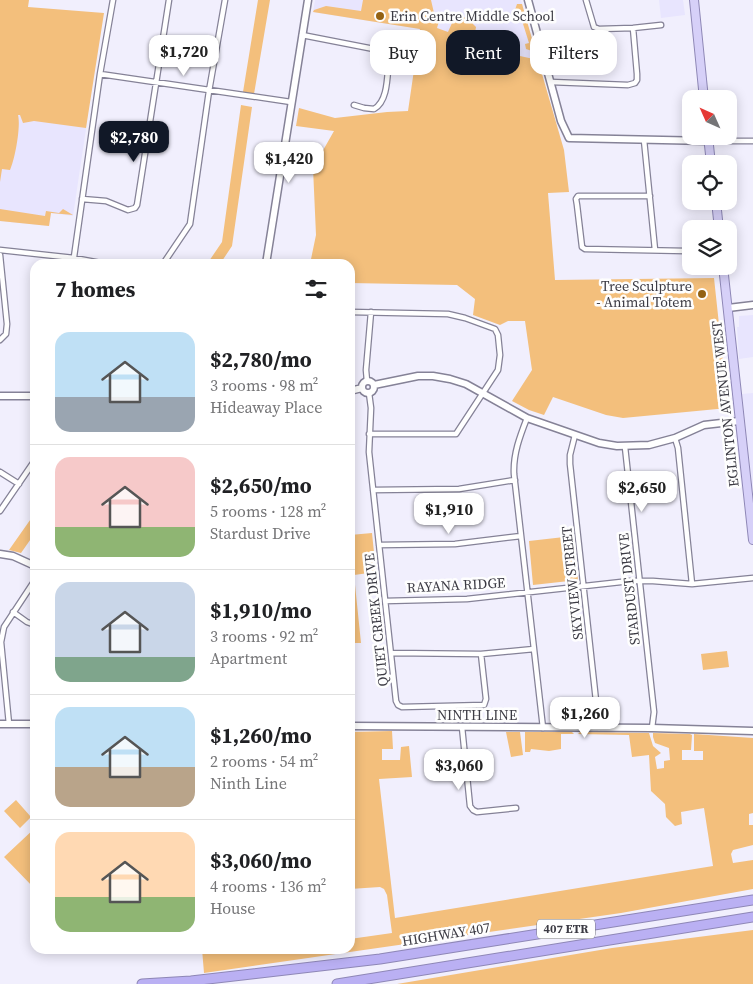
<!DOCTYPE html>
<html lang="en">
<head>
<meta charset="utf-8">
<style>
	body { margin:0; font-family:"Source Serif 4",serif; background:#f2f2f2; color:#202124; height:100vh; display:flex; flex-direction:column; font-size:19px; white-space:nowrap }
	* { box-sizing:border-box; margin:0 }
	p { font-size:16px; color:#757577 }
	.icon { flex:none; width:28px; height:28px; fill:none; stroke:currentColor; stroke-width:2; stroke-linecap:round; stroke-linejoin:round }
	.map { position:relative; flex:1; overflow:hidden }
	.details { position:absolute; left:30px; top:259px; width:325px; height:695px; display:flex; flex-direction:column; background:#fff; border-radius:15px; box-shadow:0 2px 12px #0003 }
	.details>* { flex:none }
	.guide { position:absolute; left:370px; top:30px; width:308px; height:45px; display:flex; gap:10px }
	.needle { width:32px; rotate:315deg }
	.buttons { position:absolute; left:682px; top:90px; display:grid; gap:10px }
	.buttons a { display:grid; place-items:center; width:55px; height:55px; border-radius:10px; background:#fff; box-shadow:0 2px 12px #0003; font-size:25px }
	.price { position:absolute; translate:-50% -42px; padding:0 11px; border-radius:10px; background:#fff; color:#222; font-size:16px; line-height:32px; filter:drop-shadow(0 1px 2px #0008) }
	.price::after { content:''; position:absolute; left:50%; top:30px; width:15px; height:11px; margin-left:-8px; background:inherit; clip-path:polygon(0 0,100% 0,50% 100%) }
	.price.selected { background:#111827; color:#fff }
	ul { padding:0; list-style:none }
	li { display:flex; align-items:center; gap:15px; height:125px; padding:0 25px }
	li+li { border-top:1px solid #e0e0e0 }
	li span { display:grid; place-items:center; flex:none; width:140px; height:100px; border-radius:15px; color:#555 }
	li>.icon { margin-inline-start:auto }
	span .icon { width:60px; height:60px; fill:#fffc; stroke-width:1 }
	li b { font-size:21px }
	h2 { display:flex; justify-content:space-between; align-items:center; height:60px; padding:0 25px; font-size:21px }
	.pill { padding:0 18px; border-radius:15px; background:#fff; box-shadow:0 2px 12px #0003; font-size:18px; line-height:45px }
	.pill.selected { background:#111827; color:#fff }
	.map>svg:first-child { display:block }
	.built { fill:#e8e5fe }
	.green { fill:#f3bf7c }
	.lines { fill:none; stroke-linecap:round; stroke-linejoin:round }
	.street-casing { stroke:#858297; stroke-width:7 }
	.secondary-casing { stroke:#858297; stroke-width:9 }
	.primary-casing { stroke:#8e87b6; stroke-width:10 }
	.highway-casing { stroke:#8e87b6; stroke-width:11 }
	.street { stroke:#fff; stroke-width:4.5 }
	.secondary { stroke:#fff; stroke-width:6 }
	.primary { stroke:#d6d0f8; stroke-width:8 }
	.highway { stroke:#bab0f3; stroke-width:9 }
	.poi-dot { fill:#946213; stroke:#fefefe; stroke-width:2 }
	.labels { text-anchor:middle; dominant-baseline:central; stroke-width:5; stroke-linejoin:round; paint-order:stroke }
	.shield { fill:#fefefe; stroke:#76767c; stroke-width:1 }
	.shield-label { font-size:12px; font-weight:bold; fill:#3c3b44 }
	.poi-label { font-size:14px; fill:#3c3b44; stroke:#fefefe; text-anchor:start }
	.street-label { font-size:14px; fill:#3c3b44; stroke:#fefefe }
</style>
</head>
<body>
<div class="map">
<svg width="753" height="984" viewBox="0 0 753 984">
	<rect width="100%" height="100%" fill="#f1effd"/>
	<path class="built" d="M315,0H521L540,67L417,47L419,29L313,12Z
		M659,0H683L685,15L661,18Z
		M0,113L87,122L73,216L51,213L49,226L0,221Z
		M753,315V357L739,359L737,327H739V316Z
		M753,393V491L742,394Z"/>
	<path class="green" d="M0,0H29L28,7L104,13L86,128L34,121L23,123L20,115H18C21,126 15,159 10,170L2,169L0,182Z
		M258,0H270L254,94L243,92Z
		M363,0H431L434,13L432,18L439,21L437,28L448,32L456,14L468,19L476,27L474,39L469,44L471,47L475,46L474,53L519,60L520,56L538,60L564,150L569,192L548,193L555,280L714,278L728,408L623,418L606,415L553,397L544,415L529,410L512,401L532,370L525,321H508L500,325L473,315L475,299L457,285L350,283V264H310L316,235L313,168L334,131L296,126L299,108L335,118L387,112L408,111L420,29L313,12L314,10L326,6L361,11Z
		M517,4H522L535,49L532,51L526,49L525,44L529,43L519,11L515,10Z
		M241,105L252,107L232,246L220,264H207L222,242Z
		M0,209L45,216L46,211L59,213L63,209L73,215L51,213L49,226L0,221Z
		M35,513V533L21,553L9,550Z
		M372,533L376,572L354,575L361,643H350V535Z
		M573,536L578,580L533,585L529,541Z
		M727,651L729,667L703,670L701,654Z
		M392,731L393,749H382V760H400L401,747L409,746L412,777L379,779L395,918L713,866L704,808L681,812L682,824L675,826L666,817L665,804L651,791L649,755L632,757L629,735L578,734L580,732L649,733L653,746L661,753L655,757L657,769L664,768V761L670,760L669,748L655,743L653,737V733L690,734L692,735L691,750H682V760H703V751H694V734L753,738V813L749,814V825H753V845L733,850L731,854L733,863L753,860V889L621,913L204,973L202,949H245L251,952L272,949H350V939L392,933L387,895L384,889L380,887L350,889V732Z
		M506,732H520L523,755L511,757Z
		M525,732H572L574,734H561V749L549,751L531,749L530,752H525Z
		M16,800L31,817L20,828L4,811Z
		M35,828V889L4,857Z
		M753,930V984H397L612,948Z"/>
	<g class="lines">
		<defs>
			<path id="street" d="M586,0L594,27L599,29L633,28L661,25
				M302,35L384,51L388,54L389,58C387,73 389,101 374,109L364,108L354,105
				M100,74L291,102
				M551,82L628,85L635,83L637,80V74L633,28
				M644,140L655,250
				M709,141H753
				M650,196H578L576,199L577,205L582,247L585,249L686,251
				M82,199L106,201L128,210L135,208L137,205L169,0
				M0,250L74,258L106,264
				M0,255L7,324L6,334L0,340
				M73,264L100,74L113,0
				M163,264L190,224L209,91L225,0
				M350,312L448,314L465,318L495,329L498,335L500,355L498,370L456,434H369
				M367,381L366,370L371,312
				M369,393L371,408L369,452L396,701L398,705L402,707L484,705L486,699L481,654
				M527,418C520,436 513,454 514,474L543,728
				M575,435L570,455V464L599,728
				M675,438L678,448L692,584
				M625,447L654,712L652,728
				M0,472L19,484
				M373,490L459,489L515,480
				M0,511L35,460
				M379,545L455,544L521,536
				M385,601L467,599L630,581H653L692,584L753,578
				M13,612L27,622L35,625
				M391,653L481,654L534,649
				M9,724L1,642L4,627L35,580
				M462,727L470,806L473,810L477,812L516,808"/>
			<path id="secondary" d="M528,0L561,121L569,138L709,141
				M266,264L308,0
				M728,308L753,305
				M362 387a6 6 0 1 1 12 0a6 6 0 1 1-12 0Z
				M374,385L418,376H433L450,379L466,384L527,418L599,443L617,446L649,445L675,438L704,425L739,421
				M350,391L362,388
				M0,396H35
				M0,554L13,556L35,566
				M0,724H35
				M350,726L652,728L753,731"/>
			<path id="primary" d="M694,0L704,99
				M708,136L711,164
				M716,201L719,229
				M723,266L753,540"/>
			<path id="highway" d="M142,984L191,981L380,959L753,900
				M337,984L753,917"/>
		</defs>
		<use href="#street" class="street-casing"/>
		<use href="#secondary" class="secondary-casing"/>
		<use href="#primary" class="primary-casing"/>
		<use href="#highway" class="highway-casing"/>
		<use href="#street" class="street"/>
		<use href="#secondary" class="secondary"/>
		<use href="#primary" class="primary"/>
		<use href="#highway" class="highway"/>
	</g>
	<g class="poi-dot">
		<circle cx="380" cy="16" r="5"/>
		<circle cx="702" cy="294" r="5"/>
	</g>
	<g class="labels">
		<rect class="shield" x="537" y="919.5" width="58" height="19" rx="4"/>
		<g class="shield-label">
			<text x="566" y="929">407 ETR</text>
		</g>
		<g class="poi-label">
			<text x="390" y="16">Erin Centre Middle School</text>
			<text x="692" y="286" text-anchor="end">Tree Sculpture<tspan x="692" dy="16">- Animal Totem</tspan></text>
		</g>
		<g class="street-label">
			<text transform="translate(725 404) rotate(-96)">EGLINTON AVENUE WEST</text>
			<text transform="translate(572 583) rotate(-96)">SKYVIEW STREET</text>
			<text transform="translate(456 585) rotate(-3)">RAYANA RIDGE</text>
			<text transform="translate(629 589) rotate(-96)">STARDUST DRIVE</text>
			<text transform="translate(376 620) rotate(-96)">QUIET CREEK DRIVE</text>
			<text x="477" y="715">NINTH LINE</text>
			<text transform="translate(446 934) rotate(-9)">HIGHWAY 407</text>
		</g>
	</g>
</svg>
<div class="buttons">
<a><svg class="needle" viewBox="-14 -14 28 28"><path d="M0-13l5 13h-10z" fill="#e53935"/><path d="M0 13l5-13h-10z" fill="#757577"/></svg></a>
<a><svg class="icon" aria-label="locate" viewBox="0 0 24 24"><circle cx="12" cy="12" r="6"/><path d="M12 2v4M12 18v4M2 12h4M18 12h4"/></svg></a>
<a><svg class="icon" aria-label="layers" viewBox="0 0 24 24"><path d="M12 4l9 5-9 5-9-5zM3 14l9 5 9-5"/></svg></a>
</div>
<b class="price" style="left:184px;top:77px">$1,720</b>
<b class="price selected" style="left:134px;top:163px">$2,780</b>
<b class="price" style="left:289px;top:184px">$1,420</b>
<b class="price" style="left:642px;top:513px">$2,650</b>
<b class="price" style="left:449px;top:535px">$1,910</b>
<b class="price" style="left:585px;top:739px">$1,260</b>
<b class="price" style="left:459px;top:791px">$3,060</b>
<div class="guide">
<a class="pill">Buy</a>
<a class="pill selected">Rent</a>
<a class="pill">Filters</a>
</div>
<section class="details">
<h2>7 homes<svg class="icon" aria-label="filters" viewBox="0 0 24 24"><path d="M4 7h16M4 17h16"/><circle cx="9" cy="7" r="2"/><circle cx="15" cy="17" r="2"/></svg></h2>
<ul>
<li><span style="background:linear-gradient(#bfe0f5 65%,#9aa5b1 0)"><svg class="icon" aria-label="home" viewBox="0 0 24 24"><path d="M3 11l9-7 9 7M6 9v11h12V9"/></svg></span><div><b>$2,780/mo</b><p>3 rooms · 98 m²</p><p>Hideaway Place</p></div></li>
<li><span style="background:linear-gradient(#f6c9c9 70%,#8fb573 0)"><svg class="icon" aria-label="home" viewBox="0 0 24 24"><path d="M3 11l9-7 9 7M6 9v11h12V9"/></svg></span><div><b>$2,650/mo</b><p>5 rooms · 128 m²</p><p>Stardust Drive</p></div></li>
<li><span style="background:linear-gradient(#c9d6e8 75%,#7fa58c 0)"><svg class="icon" aria-label="home" viewBox="0 0 24 24"><path d="M3 11l9-7 9 7M6 9v11h12V9"/></svg></span><div><b>$1,910/mo</b><p>3 rooms · 92 m²</p><p>Apartment</p></div></li>
<li><span style="background:linear-gradient(#bfe0f5 60%,#b9a48a 0)"><svg class="icon" aria-label="home" viewBox="0 0 24 24"><path d="M3 11l9-7 9 7M6 9v11h12V9"/></svg></span><div><b>$1,260/mo</b><p>2 rooms · 54 m²</p><p>Ninth Line</p></div></li>
<li><span style="background:linear-gradient(#ffd9b3 65%,#8fb573 0)"><svg class="icon" aria-label="home" viewBox="0 0 24 24"><path d="M3 11l9-7 9 7M6 9v11h12V9"/></svg></span><div><b>$3,060/mo</b><p>4 rooms · 136 m²</p><p>House</p></div></li>
</ul>
</section>
</div>
</body>
</html>
